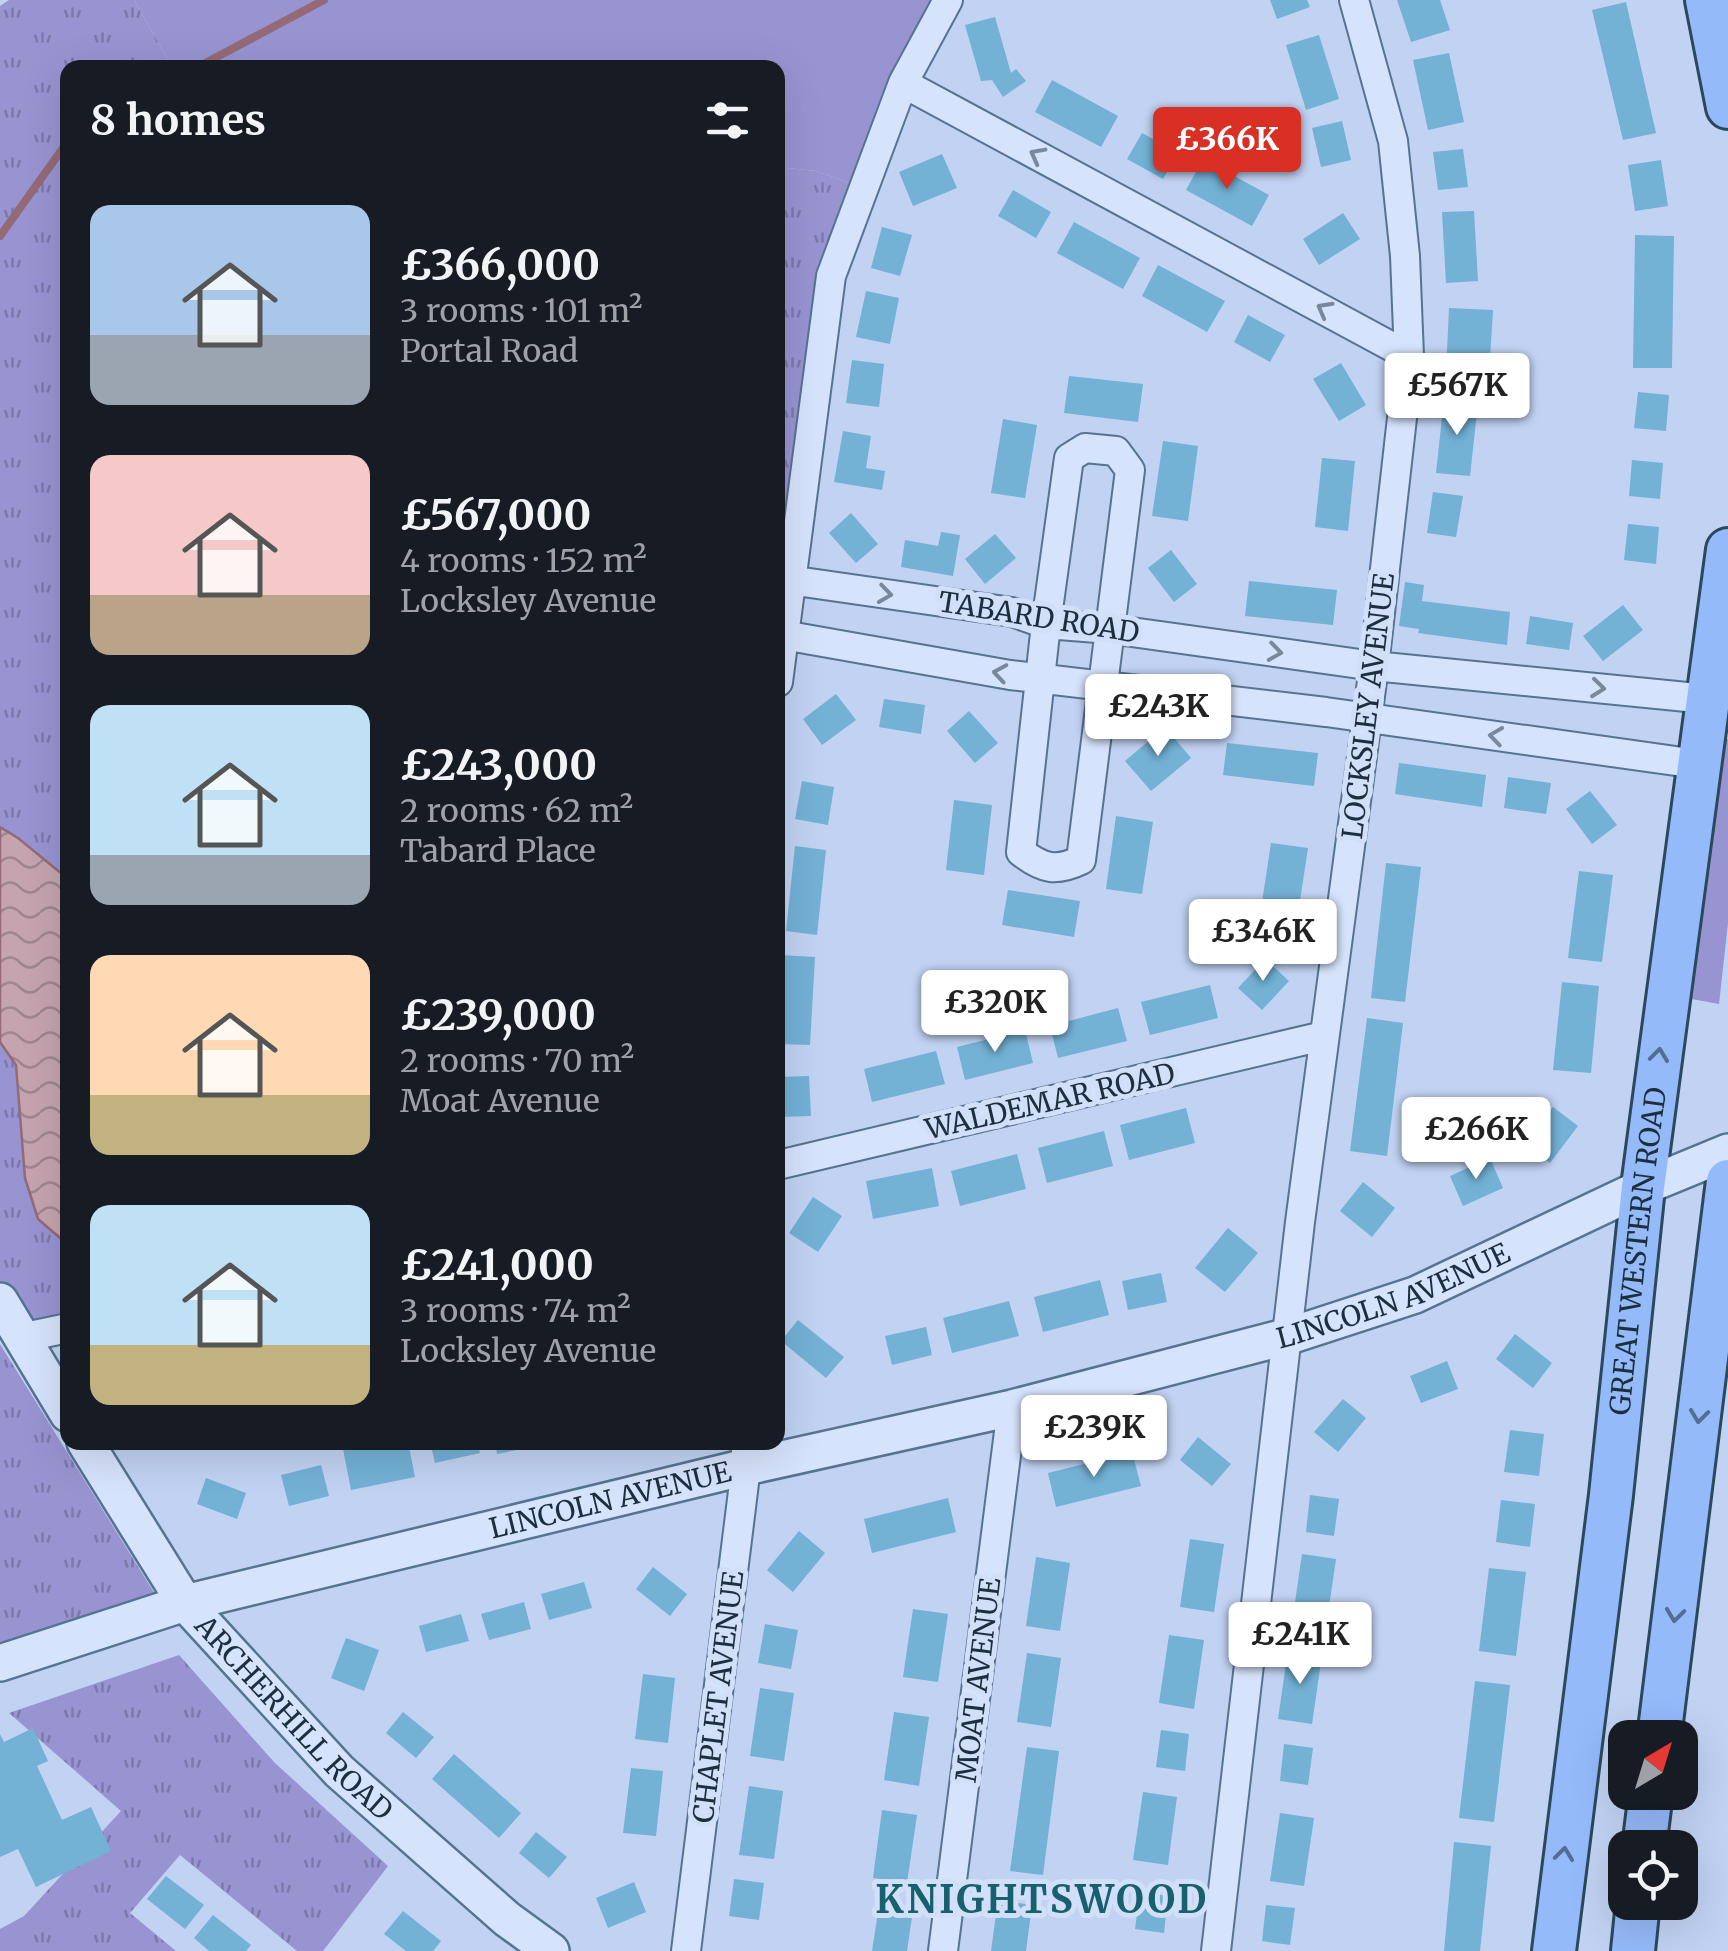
<!DOCTYPE html>
<html lang="en">
<head>
<meta charset="utf-8">
<style>
	body { margin:0; font-family:Merriweather,serif; background:#242831; color:#f1f3f6; height:100vh; display:flex; flex-direction:column; font-size:38px; white-space:nowrap }
	* { box-sizing:border-box; margin:0 }
	p { font-size:32px; color:#9ea1a6 }
	.icon { flex:none; width:55px; height:55px; fill:none; stroke:currentColor; stroke-width:2; stroke-linecap:round; stroke-linejoin:round }
	.map { position:relative; flex:1; overflow:hidden }
	.drawer { position:absolute; left:60px; top:60px; width:725px; height:1390px; display:flex; flex-direction:column; background:#171b24; border-radius:20px; box-shadow:0 10px 40px #0002 }
	.drawer>* { flex:none }
	.needle { width:65px; rotate:38deg }
	.tools { position:absolute; left:1608px; top:1720px; display:grid; gap:20px }
	.tools a { display:grid; place-items:center; width:90px; height:90px; border-radius:20px; background:#171b24; box-shadow:0 10px 40px #0002; font-size:50px }
	.price { position:absolute; translate:-50% -85px; padding:0 22px; border-radius:10px; background:#fff; color:#222; font-size:32px; line-height:65px; filter:drop-shadow(0 2px 5px #0008) }
	.price::after { content:''; position:absolute; left:50%; top:60px; width:30px; height:22px; margin-left:-15px; background:inherit; clip-path:polygon(0 0,100% 0,50% 100%) }
	.price.selected { background:#d93025; color:#fff }
	ul { padding:0; list-style:none }
	li { display:flex; align-items:center; gap:30px; height:250px; padding:0 30px }
	li span { display:grid; place-items:center; flex:none; width:280px; height:200px; border-radius:20px; color:#555 }
	li>.icon { margin-inline-start:auto }
	span .icon { width:120px; height:120px; fill:#fffc; stroke-width:1 }
	li b { font-size:42px }
	h2 { display:flex; justify-content:space-between; align-items:center; height:120px; padding:0 30px; font-size:42px }
	.map>svg:first-child { display:block }
	.grass { fill:#9894d2 }
	.park { fill:url(#park-tufts) }
	.water { fill:url(#water-waves); stroke:#946a76; stroke-width:2.5 }
	.lines { fill:none; stroke-linecap:round; stroke-linejoin:round }
	.stream { stroke:#946a76; stroke-width:8 }
	.building { fill:#73b1d5 }
	.minor-casing { stroke:#56738f; stroke-width:32 }
	.tertiary-casing { stroke:#56738f; stroke-width:40 }
	.primary-casing { stroke:#2b485c; stroke-width:48 }
	.minor { stroke:#d6e3fc; stroke-width:28 }
	.tertiary { stroke:#d6e3fc; stroke-width:35 }
	.primary { stroke:#95bafa; stroke-width:42 }
	.oneway { stroke:#79899c }
	.oneway2 { stroke:#526e92 }
	.labels { text-anchor:middle; dominant-baseline:central; stroke-width:10; stroke-linejoin:round; paint-order:stroke }
	.street-label { font-size:28px; fill:#1c2f3d; stroke:#d2dff9 }
	.district-label { font-size:38px; font-weight:bold; letter-spacing:2.5px; fill:#17606e; stroke:#d2dff9 }
</style>
</head>
<body>
<div class="map">
<svg width="1728" height="1951" viewBox="0 0 1728 1951">
	<defs>
		<pattern id="park-tufts" width="24" height="20" patternUnits="userSpaceOnUse" patternTransform="scale(2.5)"><rect width="24" height="20" fill="#9894d2"/><path d="M3 7l-1-3M5 7V3M7 7l1-3M15 17l-1-3M17 17v-4M19 17l1-3" fill="none" stroke="#7b79ac"/></pattern>
		<pattern id="water-waves" width="16" height="10" patternUnits="userSpaceOnUse" patternTransform="scale(2.5)"><rect width="16" height="10" fill="#c5a4af"/><path d="M0 5q4-4 8 0t8 0" fill="none" stroke="#9f8690"/></pattern>
	</defs>
	<rect width="100%" height="100%" fill="#c1d2f3"/>
	<path class="grass" d="M134,0H933L861,187L816,171L778,167V68L172,67Z
		M1719,738L1728,739V923L1719,1004L1686,998Z"/>
	<path class="park" d="M9,0H134L172,67L68,68V1328L20,1338L0,1300V6Z
		M778,167L816,171L861,187L831,276L778,682Z
		M0,1344L155,1594L0,1644Z
		M179,1655L275,1763L388,1866L323,1951H297L180,1855L130,1913L176,1951H0V1929L24,1916L121,1811L9,1713Z"/>
	<path class="water" d="M0,827L18,838L67,878V1244L38,1219L25,1178L16,1065L0,1042Z"/>
	<g class="lines">
		<path class="stream" d="M196,68L324,0
			M0,236L68,141"/>
	</g>
	<path class="building" d="M1270,0H1307L1310,7L1277,19Z
		M1397,0H1440L1450,30L1411,42Z
		M1626,2L1656,133L1623,140L1592,10Z
		M995,17L1011,73L1016,69L1026,81L1003,97L992,80L981,81L965,25Z
		M1319,35L1339,99L1306,110L1286,45Z
		M1449,53L1464,122L1428,130L1413,60Z
		M1052,80L1118,116L1101,147L1035,112Z
		M1342,121L1351,160L1321,167L1312,128Z
		M1142,133L1178,153L1163,179L1127,159Z
		M1463,149L1468,187L1438,190L1433,152Z
		M942,154L957,188L913,206L899,172Z
		M1203,159L1269,195L1252,226L1186,190Z
		M1661,160L1668,206L1635,211L1628,165Z
		M1013,190L1051,212L1036,238L998,216Z
		M1474,211L1478,281L1446,283L1442,212Z
		M1343,213L1360,239L1319,265L1303,239Z
		M1074,222L1140,258L1123,289L1057,253Z
		M882,227L912,235L900,276L871,268Z
		M1635,235L1674,236L1672,368H1633Z
		M1158,265L1225,301L1207,332L1142,296Z
		M866,291L899,298L890,344L856,337Z
		M1449,308L1493,310L1489,375L1446,373Z
		M1248,315L1285,335L1270,362L1234,342Z
		M852,360L884,364L879,407L846,403Z
		M1341,363L1366,405L1339,421L1313,379Z
		M1069,376L1143,384L1138,422L1064,413Z
		M1638,392L1669,395L1666,431L1634,428Z
		M1444,399L1478,403L1470,476L1436,473Z
		M1003,419L1037,425L1025,498L991,493Z
		M843,431L871,436L866,468L885,471L882,490L834,482Z
		M1163,441L1198,446L1188,521L1152,516Z
		M1322,458L1355,461L1348,531L1315,527Z
		M1632,460L1663,463L1660,499L1629,496Z
		M1433,492L1463,496L1456,537L1427,533Z
		M851,513L878,544L856,563L829,533Z
		M1628,524L1659,527L1656,564L1624,560Z
		M941,532L960,535L953,576L901,567L905,540L938,546Z
		M995,534L1016,558L985,584L965,559Z
		M1171,550L1197,584L1174,602L1148,568Z
		M1249,581L1337,590L1333,625L1245,616Z
		M1405,582L1424,585L1422,601L1510,612L1507,645L1418,633L1419,629L1399,626Z
		M1623,605L1643,630L1603,661L1583,636Z
		M1530,616L1573,623L1569,650L1526,644Z
		M836,694L856,720L822,745L803,719Z
		M884,699L925,705L921,734L879,727Z
		M969,711L998,743L975,763L947,731Z
		M1165,727L1191,758L1151,791L1125,761Z
		M1227,743L1318,753L1314,786L1223,775Z
		M1399,763L1486,775L1482,807L1395,794Z
		M1508,777L1551,783L1546,814L1504,808Z
		M802,781L834,787L828,825L795,819Z
		M1590,791L1617,825L1592,844L1566,809Z
		M954,800L992,805L984,875L946,870Z
		M1116,816L1153,822L1142,894L1106,889Z
		M1271,843L1308,848L1297,920L1260,915Z
		M795,846L826,850L817,935L786,931Z
		M1386,863L1421,867L1405,1002L1371,998Z
		M1579,871L1613,875L1602,962L1568,958Z
		M1008,890L1080,901L1074,937L1002,925Z
		M780,955L815,957L810,1045L778,1044Z
		M1265,959L1289,981L1262,1010L1238,988Z
		M1562,982L1599,986L1591,1073L1553,1070Z
		M1210,985L1218,1018L1150,1035L1141,1002Z
		M1118,1008L1127,1041L1058,1058L1050,1026Z
		M1367,1018L1403,1023L1387,1156L1350,1151Z
		M1025,1030L1033,1063L965,1080L957,1047Z
		M936,1051L945,1084L872,1102L864,1069Z
		M809,1076L811,1116L778,1117V1077Z
		M1553,1107L1578,1126L1550,1163L1525,1144Z
		M1186,1108L1195,1143L1129,1160L1120,1125Z
		M1104,1131L1113,1166L1047,1183L1038,1148Z
		M1017,1154L1026,1189L960,1206L951,1171Z
		M1490,1158L1503,1188L1463,1206L1450,1176Z
		M932,1168L939,1206L873,1219L866,1181Z
		M1363,1182L1395,1208L1372,1237L1340,1211Z
		M813,1197L842,1216L818,1252L789,1233Z
		M1228,1228L1258,1253L1225,1292L1195,1268Z
		M1161,1273L1167,1302L1128,1310L1122,1281Z
		M1100,1280L1109,1315L1043,1332L1034,1297Z
		M1009,1301L1019,1336L952,1353L943,1318Z
		M798,1320L844,1357L826,1378L781,1341Z
		M926,1327L932,1355L892,1365L885,1336Z
		M1515,1334L1552,1363L1533,1388L1496,1359Z
		M1447,1361L1458,1389L1421,1403L1410,1376Z
		M1343,1399L1366,1418L1338,1452L1314,1432Z
		M1510,1430L1544,1434L1539,1476L1504,1472Z
		M1198,1437L1231,1464L1212,1486L1180,1460Z
		M408,1442L415,1477L351,1490L343,1449L377,1442Z
		M430,1442H477L480,1453L435,1463Z
		M495,1442H546L547,1444L497,1454Z
		M1132,1452L1141,1486L1056,1507L1048,1473Z
		M321,1465L329,1496L289,1506L281,1475Z
		M206,1478L246,1493L237,1519L197,1504Z
		M1310,1495L1339,1499L1334,1536L1306,1532Z
		M948,1498L956,1532L872,1553L864,1519Z
		M1501,1500L1535,1504L1530,1547L1496,1542Z
		M799,1531L825,1553L793,1592L767,1570Z
		M1190,1539L1224,1544L1214,1612L1180,1607Z
		M1302,1554L1336,1559L1326,1628L1292,1623Z
		M1036,1557L1070,1563L1060,1631L1026,1626Z
		M653,1567L687,1594L670,1616L636,1589Z
		M1489,1568L1526,1572L1516,1656L1479,1651Z
		M584,1582L592,1608L549,1620L541,1594Z
		M524,1602L531,1629L489,1640L481,1614Z
		M913,1609L948,1614L938,1682L903,1677Z
		M461,1614L469,1641L426,1652L419,1626Z
		M765,1624L798,1630L791,1669L758,1663Z
		M1169,1635L1204,1640L1194,1709L1159,1703Z
		M346,1638L379,1650L364,1691L331,1678Z
		M1288,1650L1322,1655L1312,1724L1278,1719Z
		M1027,1653L1061,1658L1051,1727L1017,1722Z
		M643,1674L675,1678L668,1743L635,1739Z
		M1475,1681L1510,1685L1494,1822L1459,1818Z
		M760,1688L794,1693L784,1761L750,1756Z
		M403,1712L434,1737L416,1758L386,1733Z
		M894,1712L929,1717L919,1786L884,1780Z
		M33,1728L48,1761L37,1766L62,1820L91,1807L111,1851L36,1887L18,1849L0,1857V1734L4,1742Z
		M1161,1730L1189,1734L1185,1771L1156,1767Z
		M1284,1744L1313,1748L1308,1785L1280,1781Z
		M1027,1747L1059,1751L1043,1875L1010,1871Z
		M454,1754L521,1813L499,1838L432,1779Z
		M631,1768L663,1771L656,1836L623,1833Z
		M749,1786L783,1791L774,1859L739,1855Z
		M1143,1792L1177,1797L1168,1865L1133,1860Z
		M882,1810L917,1815L907,1883L873,1878Z
		M1280,1813L1314,1818L1304,1886L1270,1881Z
		M536,1832L567,1857L549,1878L519,1853Z
		M1454,1842L1491,1846L1480,1951H1444Z
		M166,1876L204,1905L185,1929L147,1899Z
		M734,1879L764,1883L759,1920L729,1916Z
		M634,1882L646,1912L608,1928L596,1898Z
		M1140,1892L1168,1896L1164,1933L1135,1929Z
		M998,1900L1032,1905L1026,1951H991Z
		M1266,1905L1295,1908L1290,1945L1262,1941Z
		M403,1911L441,1941L433,1951H406L384,1934Z
		M878,1912L912,1917L907,1951H872Z
		M213,1915L251,1945L246,1951H209L194,1938Z"/>
	<g class="lines">
		<defs>
			<path id="minor" d="M903,83L1409,356
				M1085,448L1116,451L1130,470L1081,860C1056,872 1043,869 1021,852L1046,624L1069,458Z
				M789,580L1012,612L1046,624L1110,629L1374,666L1707,699
				M783,635L1010,675L1326,712L1697,764
				M778,682L831,276L903,83L948,0
				M778,1165L1323,1036
				M20,1338L68,1328
				M686,1951L746,1467V1442
				M943,1951L1012,1408
				M1216,1951L1300,1222L1374,666L1409,356L1405,256L1393,141L1354,0"/>
			<g id="tertiary">
				<path d="M0,1301L68,1414"/>
				<path id="s1" d="M85,1442L185,1603L339,1771L507,1919L551,1951"/>
				<path id="s2" d="M0,1663L185,1603L746,1467L1012,1408L1289,1336L1415,1295L1643,1187L1728,1152"/>
			</g>
			<g id="primary">
				<path d="M1707,0L1728,107"/>
				<path d="M1659,1738L1728,1181"/>
				<path d="M1644,1848L1651,1792"/>
				<path id="s3" d="M1554,1951L1611,1495L1643,1187L1728,550"/>
				<path d="M1633,1951L1638,1902"/>
			</g>
		</defs>
		<use href="#minor" class="minor-casing"/>
		<use href="#tertiary" class="tertiary-casing"/>
		<use href="#primary" class="primary-casing"/>
		<use href="#minor" class="minor"/>
		<use href="#tertiary" class="tertiary"/>
		<use href="#primary" class="primary"/>
	</g>
	<defs><path id="oneway-chevron" d="M-2-3.5L2.5 0L-2 3.5" fill="none" stroke-width="1.6" stroke-linecap="round" stroke-linejoin="round" transform="scale(2.5)"/></defs>
	<g class="oneway">
		<use href="#oneway-chevron" transform="translate(1037 155) rotate(-152)"/>
		<use href="#oneway-chevron" transform="translate(1324 309) rotate(-151)"/>
		<use href="#oneway-chevron" transform="translate(885 594) rotate(8)"/>
		<use href="#oneway-chevron" transform="translate(1275 652) rotate(8)"/>
		<use href="#oneway-chevron" transform="translate(1000 673) rotate(-171)"/>
		<use href="#oneway-chevron" transform="translate(1598 688) rotate(6)"/>
		<use href="#oneway-chevron" transform="translate(1496 736) rotate(-172)"/>
	</g>
	<g class="oneway2">
		<use href="#oneway-chevron" transform="translate(1659 1055) rotate(-83)"/>
		<use href="#oneway-chevron" transform="translate(1699 1416) rotate(97)"/>
		<use href="#oneway-chevron" transform="translate(1675 1615) rotate(97)"/>
		<use href="#oneway-chevron" transform="translate(1564 1854) rotate(-83)"/>
	</g>
	<g class="labels">
		<g class="street-label">
			<text transform="translate(1039 617) rotate(9)">TABARD ROAD</text>
			<text transform="translate(1368 706) rotate(-83)">LOCKSLEY AVENUE</text>
			<text transform="translate(1050 1101) rotate(-13)">WALDEMAR ROAD</text>
			<text stroke="none"><textPath href="#s3" startOffset="705">GREAT WESTERN ROAD</textPath></text>
			<text stroke="none"><textPath href="#s2" startOffset="1442">LINCOLN AVENUE</textPath></text>
			<text stroke="none"><textPath href="#s2" startOffset="632">LINCOLN AVENUE</textPath></text>
			<text transform="translate(978 1680) rotate(-83)">MOAT AVENUE</text>
			<text transform="translate(718 1697) rotate(-83)">CHAPLET AVENUE</text>
			<text stroke="none"><textPath href="#s1" startOffset="348">ARCHERHILL ROAD</textPath></text>
		</g>
		<g class="district-label">
			<text x="1042" y="1899">KNIGHTSWOOD</text>
		</g>
	</g>
</svg>
<div class="tools">
<a><svg class="needle" viewBox="-14 -14 28 28"><path d="M0-13l5 13h-10z" fill="#e53935"/><path d="M0 13l5-13h-10z" fill="#9ea1a6"/></svg></a>
<a><svg class="icon" aria-label="locate" viewBox="0 0 24 24"><circle cx="12" cy="12" r="6"/><path d="M12 2v4M12 18v4M2 12h4M18 12h4"/></svg></a>
</div>
<b class="price selected" style="left:1227px;top:192px">£366K</b>
<b class="price" style="left:1457px;top:438px">£567K</b>
<b class="price" style="left:1158px;top:759px">£243K</b>
<b class="price" style="left:1263px;top:984px">£346K</b>
<b class="price" style="left:995px;top:1055px">£320K</b>
<b class="price" style="left:1476px;top:1182px">£266K</b>
<b class="price" style="left:1094px;top:1480px">£239K</b>
<b class="price" style="left:1300px;top:1687px">£241K</b>
<section class="drawer">
<h2>8 homes<svg class="icon" aria-label="filters" viewBox="0 0 24 24"><path d="M4 7h16M4 17h16"/><circle cx="9" cy="7" r="2"/><circle cx="15" cy="17" r="2"/></svg></h2>
<ul>
<li><span style="background:linear-gradient(#a9c7e8 65%,#9aa5b1 0)"><svg class="icon" aria-label="home" viewBox="0 0 24 24"><path d="M3 11l9-7 9 7M6 9v11h12V9"/></svg></span><div><b>£366,000</b><p>3 rooms · 101 m²</p><p>Portal Road</p></div></li>
<li><span style="background:linear-gradient(#f6c9c9 70%,#b9a48a 0)"><svg class="icon" aria-label="home" viewBox="0 0 24 24"><path d="M3 11l9-7 9 7M6 9v11h12V9"/></svg></span><div><b>£567,000</b><p>4 rooms · 152 m²</p><p>Locksley Avenue</p></div></li>
<li><span style="background:linear-gradient(#bfe0f5 75%,#9aa5b1 0)"><svg class="icon" aria-label="home" viewBox="0 0 24 24"><path d="M3 11l9-7 9 7M6 9v11h12V9"/></svg></span><div><b>£243,000</b><p>2 rooms · 62 m²</p><p>Tabard Place</p></div></li>
<li><span style="background:linear-gradient(#ffd9b3 70%,#c2b280 0)"><svg class="icon" aria-label="home" viewBox="0 0 24 24"><path d="M3 11l9-7 9 7M6 9v11h12V9"/></svg></span><div><b>£239,000</b><p>2 rooms · 70 m²</p><p>Moat Avenue</p></div></li>
<li><span style="background:linear-gradient(#bfe0f5 70%,#c2b280 0)"><svg class="icon" aria-label="home" viewBox="0 0 24 24"><path d="M3 11l9-7 9 7M6 9v11h12V9"/></svg></span><div><b>£241,000</b><p>3 rooms · 74 m²</p><p>Locksley Avenue</p></div></li>
</ul>
</section>
</div>
</body>
</html>
